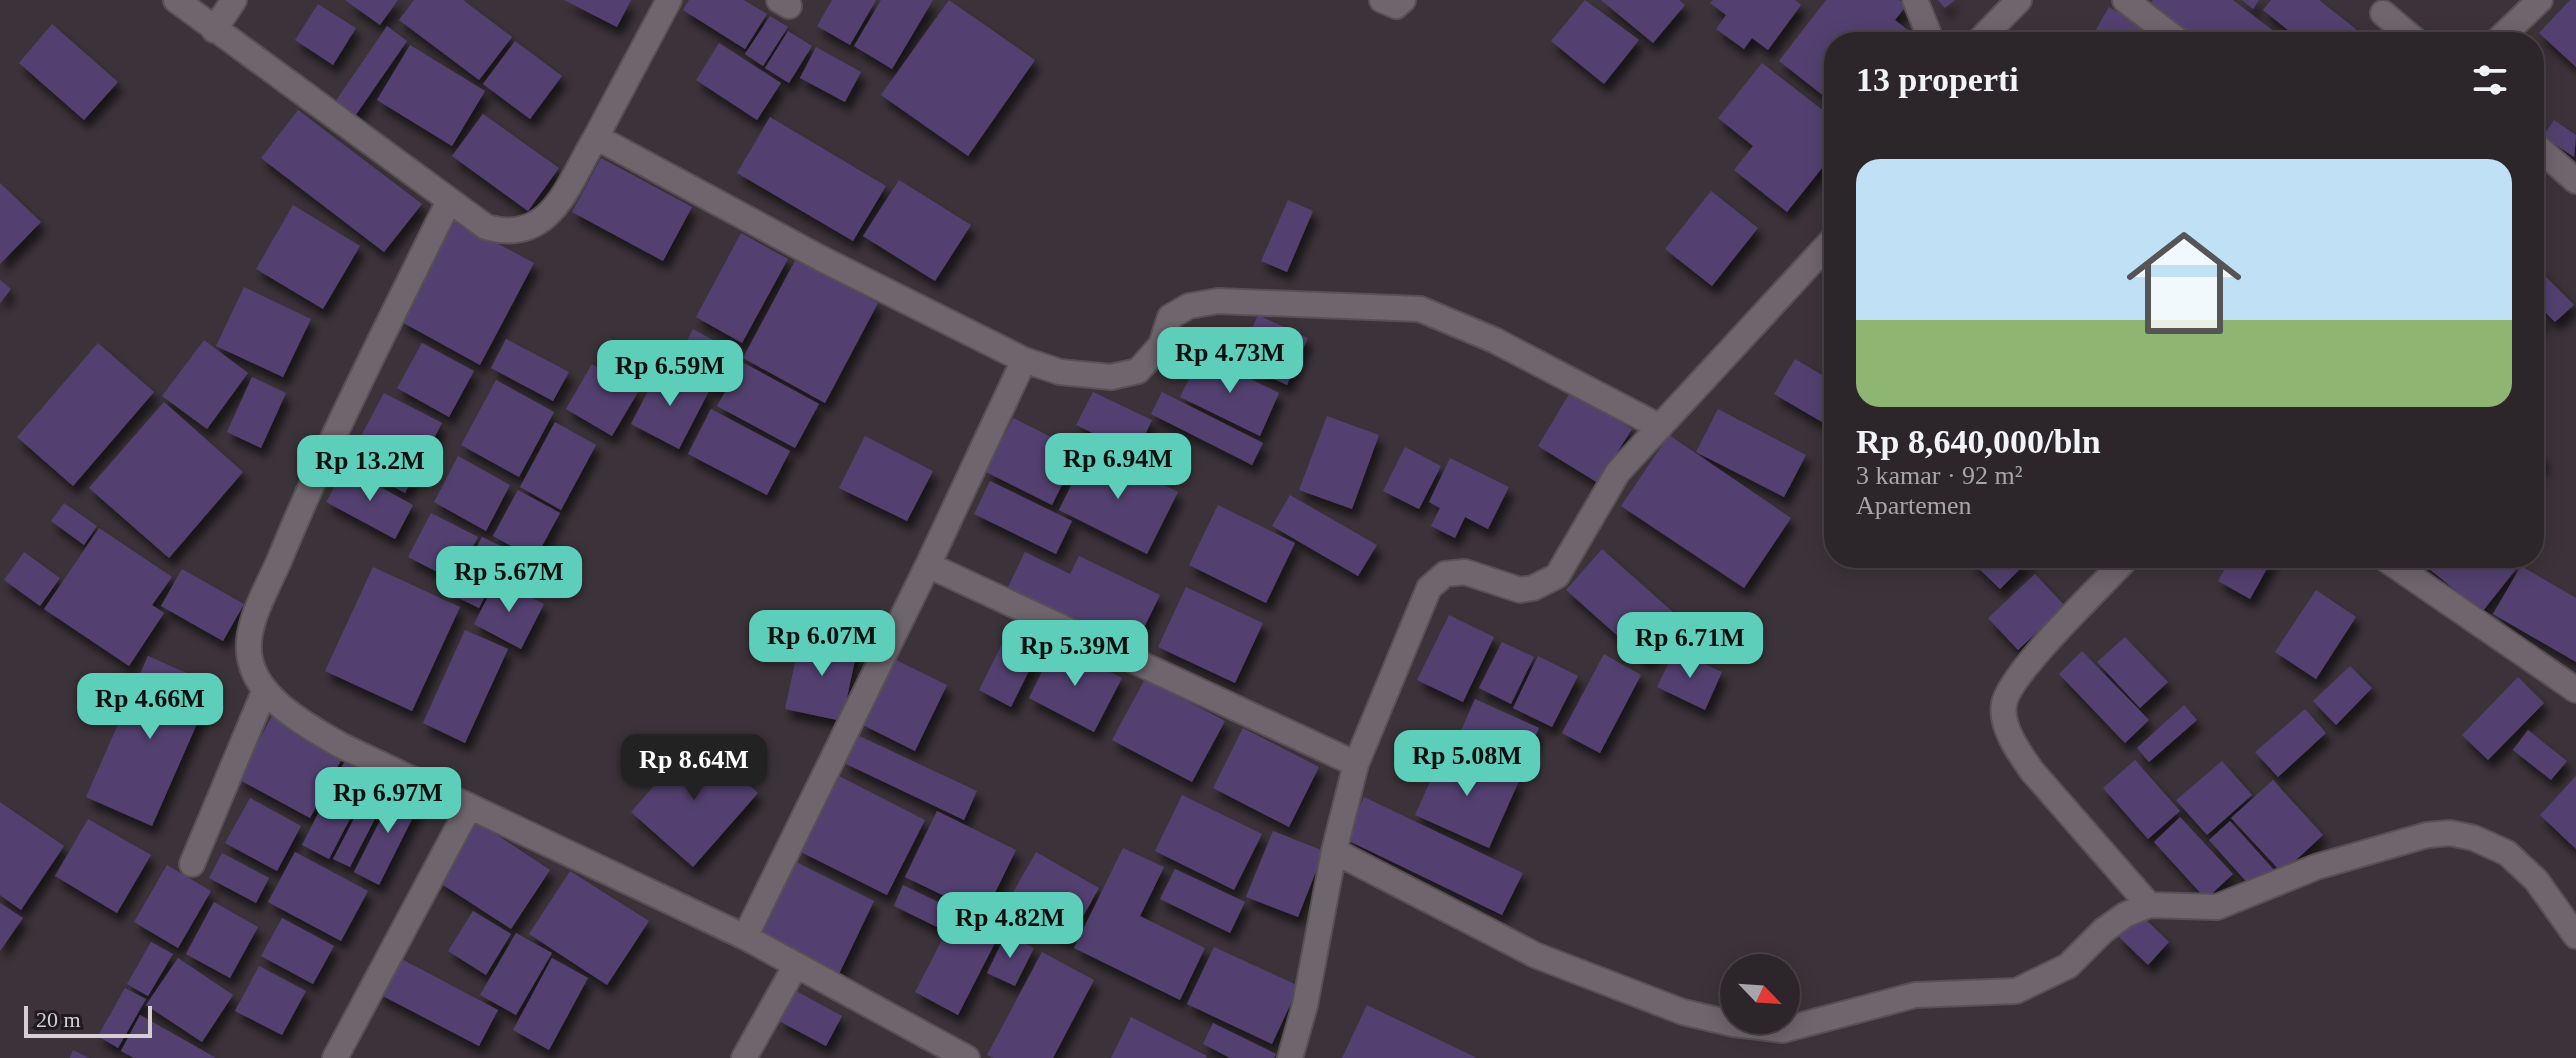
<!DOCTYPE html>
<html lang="id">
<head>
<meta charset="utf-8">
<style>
	body { margin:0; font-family:"Times New Roman",serif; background:#342e33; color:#f1f3f6; height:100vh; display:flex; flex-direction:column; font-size:30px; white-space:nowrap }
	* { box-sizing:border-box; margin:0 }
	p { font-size:26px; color:#a6a5a9 }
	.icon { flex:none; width:44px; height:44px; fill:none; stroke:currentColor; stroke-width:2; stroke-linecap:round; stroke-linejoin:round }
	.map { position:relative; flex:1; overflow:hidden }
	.details { position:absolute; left:1824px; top:32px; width:720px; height:536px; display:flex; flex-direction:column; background:#2c262b; border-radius:32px; box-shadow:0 4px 20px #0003,0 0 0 2px #484347 }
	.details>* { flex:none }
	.needle { width:52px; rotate:115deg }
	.controls { position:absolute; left:1720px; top:954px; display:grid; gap:16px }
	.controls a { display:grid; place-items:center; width:80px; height:80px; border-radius:50%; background:#2c262b; box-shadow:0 4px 20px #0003,0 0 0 2px #484347; font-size:40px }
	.scale { position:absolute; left:24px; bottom:20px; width:128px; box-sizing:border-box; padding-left:8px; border:4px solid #d4cfd3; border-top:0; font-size:22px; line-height:28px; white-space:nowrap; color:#d4cfd3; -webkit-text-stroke:6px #1f1c1f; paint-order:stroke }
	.price { position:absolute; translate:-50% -68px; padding:0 18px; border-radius:16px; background:#5dceb9; color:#111; font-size:26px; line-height:52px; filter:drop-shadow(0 2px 4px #0008) }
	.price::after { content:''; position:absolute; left:50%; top:48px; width:24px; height:18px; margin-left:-12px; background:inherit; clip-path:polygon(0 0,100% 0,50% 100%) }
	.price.current { background:#222; color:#fff }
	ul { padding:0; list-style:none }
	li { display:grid; align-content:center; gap:16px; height:424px; padding:0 32px }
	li+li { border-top:2px solid #484347 }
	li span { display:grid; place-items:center; height:248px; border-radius:24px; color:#555 }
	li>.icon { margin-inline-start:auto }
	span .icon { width:144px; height:144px; fill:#fffc; stroke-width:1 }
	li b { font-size:34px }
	h2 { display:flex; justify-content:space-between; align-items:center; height:96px; padding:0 32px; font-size:34px }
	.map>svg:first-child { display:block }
	.building { fill:#534070; filter:url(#shadow) }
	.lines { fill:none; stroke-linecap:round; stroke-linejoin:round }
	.minor-casing { stroke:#575156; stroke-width:28 }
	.minor { stroke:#6f666d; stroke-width:24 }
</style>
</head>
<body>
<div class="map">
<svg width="2576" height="1058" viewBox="0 0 2576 1058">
	<defs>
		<filter id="shadow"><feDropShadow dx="5" dy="9" stdDeviation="4" flood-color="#0009"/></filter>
	</defs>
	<rect width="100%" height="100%" fill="#3b3339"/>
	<path class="building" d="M345,0H398L380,25Z
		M414,0H463L512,37L479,80L399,20Z
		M564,0H631L617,27Z
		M689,0H744L767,14L745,49L683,10Z
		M832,0H876L850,45L817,26Z
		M881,0H933L892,69L854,46Z
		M949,0L1035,60L968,156L881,95Z
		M1585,0L1639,40L1604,84L1551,41Z
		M1601,0H1679L1685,5L1653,43Z
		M1713,0H1795L1801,5L1768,50L1752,38L1744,49L1716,29L1726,15L1710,3Z
		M1826,0H1899L1906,6L1895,20L1918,38L1915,42H1834V104L1779,61Z
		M1938,0H1955L1945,8Z
		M2153,0H2233L2288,42H2192L2147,8Z
		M2242,0H2259L2253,9Z
		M2271,0H2319L2356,29L2346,42H2303L2263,10Z
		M2570,0H2576V67L2539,33Z
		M318,4L356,28L333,65L295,40Z
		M2109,7L2167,42H2098L2091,38Z
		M770,16L788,27L763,66L745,54Z
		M52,24L118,82L84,120L19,63Z
		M387,26L407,41L353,119L333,105Z
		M788,31L812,46L789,83L765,68Z
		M515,41L562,76L530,119L483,84Z
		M719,43L781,83L757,120L696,80Z
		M410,45L485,91L452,146L377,100Z
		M816,47L861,72L845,102L800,78Z
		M1762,63L1834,119V153L1787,212L1734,170L1753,146L1718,118Z
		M298,110L422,204L384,252L261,158Z
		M483,114L559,168L528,211L452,156Z
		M770,117L886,186L853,241L737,173Z
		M2554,120L2576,135L2574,157L2543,136Z
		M601,158L692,207L663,261L572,212Z
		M899,180L971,225L935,281L863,236Z
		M0,183L41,222L0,264Z
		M1711,191L1758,228L1712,286L1665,249Z
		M1288,200L1313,211L1287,272L1261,261Z
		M293,205L360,246L323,309L256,269Z
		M455,221L534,263L480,365L400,321Z
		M741,233L788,259L742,343L696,317Z
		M796,259L878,303L825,403L743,358Z
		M2534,265L2574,305L2555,322L2534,301Z
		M0,280L11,289L0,303Z
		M244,287L311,319L283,377L216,346Z
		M2534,309L2543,318L2534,328Z
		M1258,315L1308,338L1287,385L1237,362Z
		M693,329L738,354L718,390L674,365Z
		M506,339L569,372L553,401L491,368Z
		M204,340L248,373L207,429L162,396Z
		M98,343L154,392L73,486L17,437Z
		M422,343L474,371L449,417L397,388Z
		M1201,355L1279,393L1260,436L1180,397Z
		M1795,359L1834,382V429L1774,394Z
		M742,362L819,404L795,448L717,406Z
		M592,364L638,392L612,436L566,409Z
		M661,366L709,391L679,449L631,424Z
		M252,377L286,393L261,448L227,432Z
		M496,380L554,412L519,477L461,445Z
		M1571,391L1632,429L1598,483L1538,446Z
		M1093,392L1152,420L1136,454L1076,425Z
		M1162,392L1263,443L1252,465L1151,414Z
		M384,393L442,423L405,493L347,462Z
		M164,402L243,472L169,558L89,488Z
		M711,409L790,451L767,495L688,454Z
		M1718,409L1806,455L1784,497L1696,452Z
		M1327,416L1379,435L1352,509L1299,490Z
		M1013,418L1079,451L1052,505L986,472Z
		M555,422L596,445L561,510L520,487Z
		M1669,435L1791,518L1744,588L1621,506Z
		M865,436L933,471L907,521L839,488Z
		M1405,447L1441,466L1419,509L1383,491Z
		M1090,448L1178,492L1147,554L1059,510Z
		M2534,449L2545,459L2534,471Z
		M458,456L510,485L486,531L434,502Z
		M1450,458L1509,487L1488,529L1465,517L1455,538L1431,526L1440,508L1429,502Z
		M345,468L413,505L395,539L326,502Z
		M990,481L1072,521L1056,554L974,514Z
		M518,490L560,513L535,559L493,536Z
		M1290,495L1377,545L1358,576L1272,526Z
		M64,503L97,526L84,545L51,521Z
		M1218,505L1295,543L1266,603L1189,565Z
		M431,513L478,537L455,581L408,557Z
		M99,528L172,577L152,605L164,613L129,666L44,609Z
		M482,537L509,550L479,608L452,595Z
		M1602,549L1683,621L1647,662L1566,590Z
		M24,552L60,578L40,606L4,580Z
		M1025,552L1070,574L1079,556L1160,595L1132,652L1006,591Z
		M1968,558H2031L2000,589Z
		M2231,558H2273L2250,599L2218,581Z
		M2416,558H2504L2517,568L2482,612Z
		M2521,566L2576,598V662L2493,614Z
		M373,567L460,607L412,711L325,671Z
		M182,569L244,604L223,641L161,606Z
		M2035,574L2065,606L2018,650L1988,618Z
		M497,579L544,604L521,649L474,624Z
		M1186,587L1263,623L1235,683L1158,647Z
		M2316,590L2356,617L2316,679L2275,652Z
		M1449,615L1494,637L1463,702L1417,680Z
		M1010,628L1042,645L1011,707L979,690Z
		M465,630L508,649L465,743L423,723Z
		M801,635L858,646L842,721L785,709Z
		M2125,637L2168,682L2140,708L2097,662Z
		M1502,642L1534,657L1511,704L1479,688Z
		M1056,644L1122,678L1094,732L1029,698Z
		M1675,650L1722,672L1705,710L1657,687Z
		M2082,651L2149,720L2125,743L2059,674Z
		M1604,654L1641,675L1600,753L1562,733Z
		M148,656L214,685L152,826L86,797Z
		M1538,656L1578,676L1552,727L1513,708Z
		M894,659L947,685L915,751L861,724Z
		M2350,666L2372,688L2336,725L2313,701Z
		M2518,677L2544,703L2488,760L2462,735Z
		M1145,679L1225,721L1192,782L1112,740Z
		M1475,699L1539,728L1519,773L1455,744Z
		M2184,705L2197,720L2149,762L2137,748Z
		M2305,709L2326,733L2278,777L2255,752Z
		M273,714L345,753L310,818L238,779Z
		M1243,728L1319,767L1289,827L1213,788Z
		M2528,730L2567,761L2551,780L2513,750Z
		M857,735L977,791L964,820L844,763Z
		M696,738L758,793L693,867L631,812Z
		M1445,748L1519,781L1489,848L1415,815Z
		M348,755L376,769L329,859L302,845Z
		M2135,760L2180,811L2148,839L2103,788Z
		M2222,761L2252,795L2207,835L2176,800Z
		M379,771L395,780L350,867L333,859Z
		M837,775L925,820L887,895L799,851Z
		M2576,776V849L2540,815Z
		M2273,780L2323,835L2282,873L2231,818Z
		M398,785L423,797L379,885L354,872Z
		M1182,795L1262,834L1234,890L1155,851Z
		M1364,797L1523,873L1502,915L1345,839Z
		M250,798L301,826L277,871L225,843Z
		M0,802L64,846L21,910L0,895Z
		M937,811L1016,850L984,915L905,877Z
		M2180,817L2233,874L2206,899L2154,842Z
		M88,819L151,855L117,913L55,876Z
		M476,821L550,870L511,929L437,881Z
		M2230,821L2273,869L2252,888L2209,840Z
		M1273,831L1324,851L1298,917L1246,897Z
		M1123,848L1164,867L1140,916L1205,948L1180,1000L1074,948Z
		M295,852L368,891L341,941L268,902Z
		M1036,852L1099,888L1069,941L1006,905Z
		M222,853L269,878L256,903L209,878Z
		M794,861L874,901L837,978L756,939Z
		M167,865L211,891L178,948L134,922Z
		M1175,869L1245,902L1230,933L1160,899Z
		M570,871L649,921L607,985L529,934Z
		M903,885L948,907L937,927L894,906Z
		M214,902L258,927L230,978L186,954Z
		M0,903L23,918L0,951Z
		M473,911L511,934L486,975L448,951Z
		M956,913L999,935L958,1015L915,992Z
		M2139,913L2169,942L2148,965L2118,936Z
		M282,918L334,946L313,984L261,956Z
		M516,933L552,953L516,1015L480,995Z
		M1006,934L1034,948L1015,986L987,973Z
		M151,942L173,954L148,996L127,984Z
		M1214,947L1299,986L1272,1044L1187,1004Z
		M1042,952L1094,980L1053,1058H993L987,1055Z
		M396,956L498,1010L479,1046L377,993Z
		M178,958L233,995L202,1042L146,1005Z
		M552,958L588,978L549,1050L513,1030Z
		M259,966L306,991L282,1035L235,1011Z
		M125,988L146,999L118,1048L98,1036Z
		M796,991L842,1016L826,1046L779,1021Z
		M1367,1005L1477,1058H1342Z
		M140,1015L216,1058H134L121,1051Z
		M1131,1017L1207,1056L1206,1058H1111Z
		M1213,1023L1276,1054L1274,1058H1230L1203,1044Z
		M73,1050L89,1058H70Z"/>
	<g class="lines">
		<defs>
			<path id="minor" d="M176,0L486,227C552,246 568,183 596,137L822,259L1024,360L1060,372L1111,377L1138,371L1161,345L1170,317L1189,306L1218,301L1420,309L1494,340L1660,427
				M779,0L789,6
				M1382,0L1396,6L1403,0
				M1915,0L1932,42
				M2125,0L2180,42
				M2383,13L2417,42
				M214,30L234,0
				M1978,42L2019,0
				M2496,42L2540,0
				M596,137L669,0
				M2534,144L2576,181
				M448,203C390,321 329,439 279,561C267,589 243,627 250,659C258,700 308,726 340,745L745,937L967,1058
				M2127,558C2102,586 2009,673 2004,704C2000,727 2020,754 2032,771L2149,905
				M2384,558L2576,690
				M928,565L1356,764L1334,851
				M1356,764L1429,588L1445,574L1465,572L1520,590L1533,588L1557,576L1618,472L1834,238
				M192,864L265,690
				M745,937L928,565L1024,360
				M335,1058L469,807
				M744,1058L796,965
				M1290,1058L1305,1005L1334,851L1535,955L1683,1012L1734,1024L1783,1030L1915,995L2016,991L2068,966L2104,930L2125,915L2149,905L2217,907L2316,867L2427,835L2450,833L2474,838L2507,853L2536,880L2576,936"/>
		</defs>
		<use href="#minor" class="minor-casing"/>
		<use href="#minor" class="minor"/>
	</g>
</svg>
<div class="controls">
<a><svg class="needle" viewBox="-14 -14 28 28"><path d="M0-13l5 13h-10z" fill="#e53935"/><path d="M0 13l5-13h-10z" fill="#a6a5a9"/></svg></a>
</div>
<div class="scale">20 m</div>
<b class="price" style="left:1230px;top:395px">Rp 4.73M</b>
<b class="price" style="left:670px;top:408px">Rp 6.59M</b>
<b class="price" style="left:1118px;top:501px">Rp 6.94M</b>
<b class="price" style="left:370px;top:503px">Rp 13.2M</b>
<b class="price" style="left:509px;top:614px">Rp 5.67M</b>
<b class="price" style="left:822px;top:678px">Rp 6.07M</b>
<b class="price" style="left:1690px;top:680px">Rp 6.71M</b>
<b class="price" style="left:1075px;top:688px">Rp 5.39M</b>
<b class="price" style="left:150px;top:741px">Rp 4.66M</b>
<b class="price" style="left:1467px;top:798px">Rp 5.08M</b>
<b class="price current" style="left:694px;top:802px">Rp 8.64M</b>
<b class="price" style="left:388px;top:835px">Rp 6.97M</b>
<b class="price" style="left:1010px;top:960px">Rp 4.82M</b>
<section class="details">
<h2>13 properti<svg class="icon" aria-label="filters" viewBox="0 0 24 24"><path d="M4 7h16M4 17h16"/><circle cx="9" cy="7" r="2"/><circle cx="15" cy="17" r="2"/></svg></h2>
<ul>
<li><span style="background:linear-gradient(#bfe0f5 65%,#8fb573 0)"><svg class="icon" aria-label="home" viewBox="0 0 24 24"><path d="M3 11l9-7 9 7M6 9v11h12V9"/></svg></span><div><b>Rp 8,640,000/bln</b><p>3 kamar · 92 m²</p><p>Apartemen</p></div></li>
</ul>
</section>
</div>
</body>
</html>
